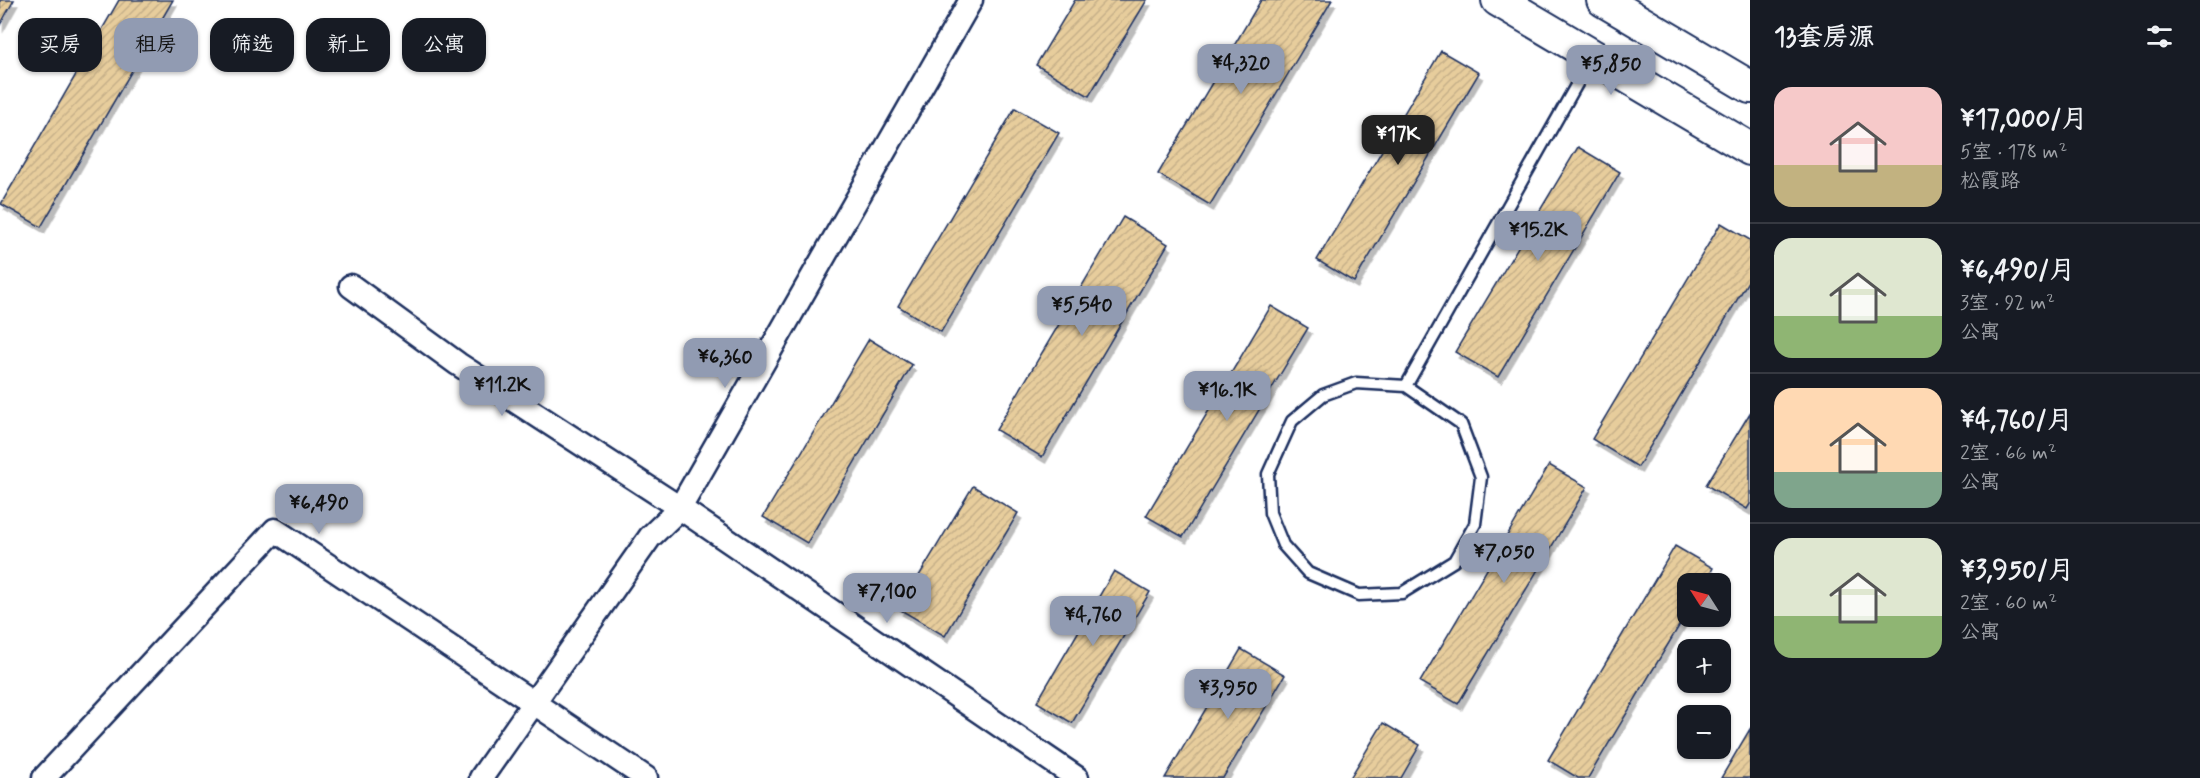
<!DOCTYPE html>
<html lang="zh">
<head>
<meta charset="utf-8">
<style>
	body { margin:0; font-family:Mynerve,"LXGW WenKai TC",sans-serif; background:#242831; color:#f1f3f6; height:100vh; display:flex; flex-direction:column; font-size:22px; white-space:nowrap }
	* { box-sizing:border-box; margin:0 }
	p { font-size:20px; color:#9ea1a6 }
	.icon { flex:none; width:33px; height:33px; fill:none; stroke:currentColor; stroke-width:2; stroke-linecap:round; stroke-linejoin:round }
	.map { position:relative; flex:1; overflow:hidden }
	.panel { display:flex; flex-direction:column; background:#171b24; width:450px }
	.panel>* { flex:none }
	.top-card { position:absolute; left:18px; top:18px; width:570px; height:54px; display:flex; gap:12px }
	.needle { width:39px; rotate:306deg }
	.buttons { position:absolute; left:1677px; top:573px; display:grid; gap:12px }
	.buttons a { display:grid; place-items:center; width:54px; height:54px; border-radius:12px; background:#171b24; box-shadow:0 2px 4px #0004; font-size:30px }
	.price { position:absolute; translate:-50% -51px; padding:0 14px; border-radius:12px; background:#919bb2; color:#111; font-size:20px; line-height:39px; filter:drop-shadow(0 2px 3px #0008) }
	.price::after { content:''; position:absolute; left:50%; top:36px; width:18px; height:14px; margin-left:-9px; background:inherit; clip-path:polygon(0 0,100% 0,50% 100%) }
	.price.active { background:#222; color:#fff }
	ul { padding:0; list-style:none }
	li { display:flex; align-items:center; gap:18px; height:150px; padding:0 24px }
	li+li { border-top:2px solid #363941 }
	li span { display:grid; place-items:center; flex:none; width:168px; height:120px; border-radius:18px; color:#555 }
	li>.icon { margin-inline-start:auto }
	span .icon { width:72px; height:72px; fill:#fffc; stroke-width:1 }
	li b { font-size:26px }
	h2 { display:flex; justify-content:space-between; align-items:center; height:72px; padding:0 24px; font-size:26px }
	.chip { padding:0 21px; border-radius:18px; background:#171b24; box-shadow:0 2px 4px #0004; font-size:21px; line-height:54px }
	.chip.active { background:#919bb2; color:#111 }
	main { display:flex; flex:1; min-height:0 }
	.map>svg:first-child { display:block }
	.building { fill:url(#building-hatch); stroke:#1b2f5e; stroke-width:1.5; filter:url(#shadow) }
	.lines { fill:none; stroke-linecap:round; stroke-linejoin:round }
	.lane-casing { stroke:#1b2f5e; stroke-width:15 }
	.street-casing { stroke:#1b2f5e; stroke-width:27 }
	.secondary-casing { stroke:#1b2f5e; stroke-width:36 }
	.lane { stroke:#fff; stroke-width:10 }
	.street { stroke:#fff; stroke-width:22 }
	.secondary { stroke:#fff; stroke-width:32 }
</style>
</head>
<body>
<main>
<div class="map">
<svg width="1750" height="778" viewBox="0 0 1750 778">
	<defs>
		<pattern id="building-hatch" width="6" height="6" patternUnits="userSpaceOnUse" patternTransform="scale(1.5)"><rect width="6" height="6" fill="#e7cd9c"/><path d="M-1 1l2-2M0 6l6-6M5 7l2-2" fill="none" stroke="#c6b089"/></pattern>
		<filter id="shadow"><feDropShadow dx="3.5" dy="6" stdDeviation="0" flood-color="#0004"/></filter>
	</defs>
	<rect width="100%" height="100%" fill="#fff"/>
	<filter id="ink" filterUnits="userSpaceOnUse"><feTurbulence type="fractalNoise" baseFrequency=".0167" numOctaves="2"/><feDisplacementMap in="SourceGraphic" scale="12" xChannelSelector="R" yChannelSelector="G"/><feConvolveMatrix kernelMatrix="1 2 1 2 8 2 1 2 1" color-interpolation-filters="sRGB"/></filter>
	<g filter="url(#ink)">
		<path class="building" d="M0,0H14L0,25Z
			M119,0H173L41,227L1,204Z
			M1075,0H1147L1089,96L1036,65Z
			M1261,0H1332L1210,205L1158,174Z
			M1441,51L1479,73L1354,282L1317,260Z
			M1015,108L1059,133L941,332L898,306Z
			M1578,147L1620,172L1498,377L1455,352Z
			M1123,217L1168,244L1042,457L996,430Z
			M1721,223L1750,240V278L1638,467L1592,439Z
			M1271,306L1308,328L1183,537L1146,516Z
			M869,339L912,365L807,543L763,517Z
			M1750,413V504L1747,509L1706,485Z
			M1549,465L1587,487L1458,704L1420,682Z
			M973,486L1018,513L945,636L899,609Z
			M1675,546L1713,568L1704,584H1688V611L1588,778H1578L1548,760Z
			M1114,571L1150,592L1072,723L1037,702Z
			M1241,649L1285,675L1223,778H1165Z
			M1383,723L1420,745L1401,778H1350Z
			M1750,729V778H1721Z"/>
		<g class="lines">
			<defs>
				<path id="lane" d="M1406,386L1461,424L1481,477L1475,524L1454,561L1402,593L1359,595L1308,573L1283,545L1270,513L1268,474L1292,421L1323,395L1356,383L1406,386L1591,59"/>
				<path id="street" d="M351,286L458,364L680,508L1077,778
					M44,778L275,530L646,778
					M481,778L650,537L680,508L971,0"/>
				<path id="secondary" d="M1498,0L1750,149
					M1603,0L1750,87"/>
			</defs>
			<use href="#lane" class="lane-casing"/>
			<use href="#street" class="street-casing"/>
			<use href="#secondary" class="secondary-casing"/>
			<use href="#lane" class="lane"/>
			<use href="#street" class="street"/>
			<use href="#secondary" class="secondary"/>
		</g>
	</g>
</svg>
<div class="buttons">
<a><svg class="needle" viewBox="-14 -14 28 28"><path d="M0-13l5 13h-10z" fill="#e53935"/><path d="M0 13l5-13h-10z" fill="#9ea1a6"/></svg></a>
<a>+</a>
<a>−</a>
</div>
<b class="price" style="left:1241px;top:95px">¥4,320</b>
<b class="price" style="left:1611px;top:96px">¥5,850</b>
<b class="price active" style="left:1398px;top:166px">¥17K</b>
<b class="price" style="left:1538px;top:262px">¥15.2K</b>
<b class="price" style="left:1082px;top:337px">¥5,540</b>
<b class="price" style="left:725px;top:389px">¥6,360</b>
<b class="price" style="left:502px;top:417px">¥11.2K</b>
<b class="price" style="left:1227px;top:422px">¥16.1K</b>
<b class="price" style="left:319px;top:535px">¥6,490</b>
<b class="price" style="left:1504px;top:584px">¥7,050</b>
<b class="price" style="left:887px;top:624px">¥7,100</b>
<b class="price" style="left:1093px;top:647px">¥4,760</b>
<b class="price" style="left:1228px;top:720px">¥3,950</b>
<div class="top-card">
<a class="chip">买房</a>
<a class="chip active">租房</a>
<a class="chip">筛选</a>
<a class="chip">新上</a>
<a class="chip">公寓</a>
</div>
</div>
<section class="panel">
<h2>13套房源<svg class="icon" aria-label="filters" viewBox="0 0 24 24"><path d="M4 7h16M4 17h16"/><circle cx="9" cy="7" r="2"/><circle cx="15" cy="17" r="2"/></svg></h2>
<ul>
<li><span style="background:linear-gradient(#f6c9c9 65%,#c2b280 0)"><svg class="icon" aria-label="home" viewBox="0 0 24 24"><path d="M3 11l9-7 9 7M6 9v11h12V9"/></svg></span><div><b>¥17,000/月</b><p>5室 · 178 m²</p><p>松霞路</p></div></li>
<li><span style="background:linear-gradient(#dfe7d0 65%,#8fb573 0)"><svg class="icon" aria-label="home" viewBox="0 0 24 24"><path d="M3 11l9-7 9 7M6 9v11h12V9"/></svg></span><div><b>¥6,490/月</b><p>3室 · 92 m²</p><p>公寓</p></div></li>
<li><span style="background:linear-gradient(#ffd9b3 70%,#7fa58c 0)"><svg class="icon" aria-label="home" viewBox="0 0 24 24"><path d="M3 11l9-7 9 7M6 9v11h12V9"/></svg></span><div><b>¥4,760/月</b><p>2室 · 66 m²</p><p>公寓</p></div></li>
<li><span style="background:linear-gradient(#dfe7d0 65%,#8fb573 0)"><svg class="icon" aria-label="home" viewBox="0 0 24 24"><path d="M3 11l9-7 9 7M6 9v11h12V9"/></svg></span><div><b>¥3,950/月</b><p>2室 · 60 m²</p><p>公寓</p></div></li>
</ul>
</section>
</main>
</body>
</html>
